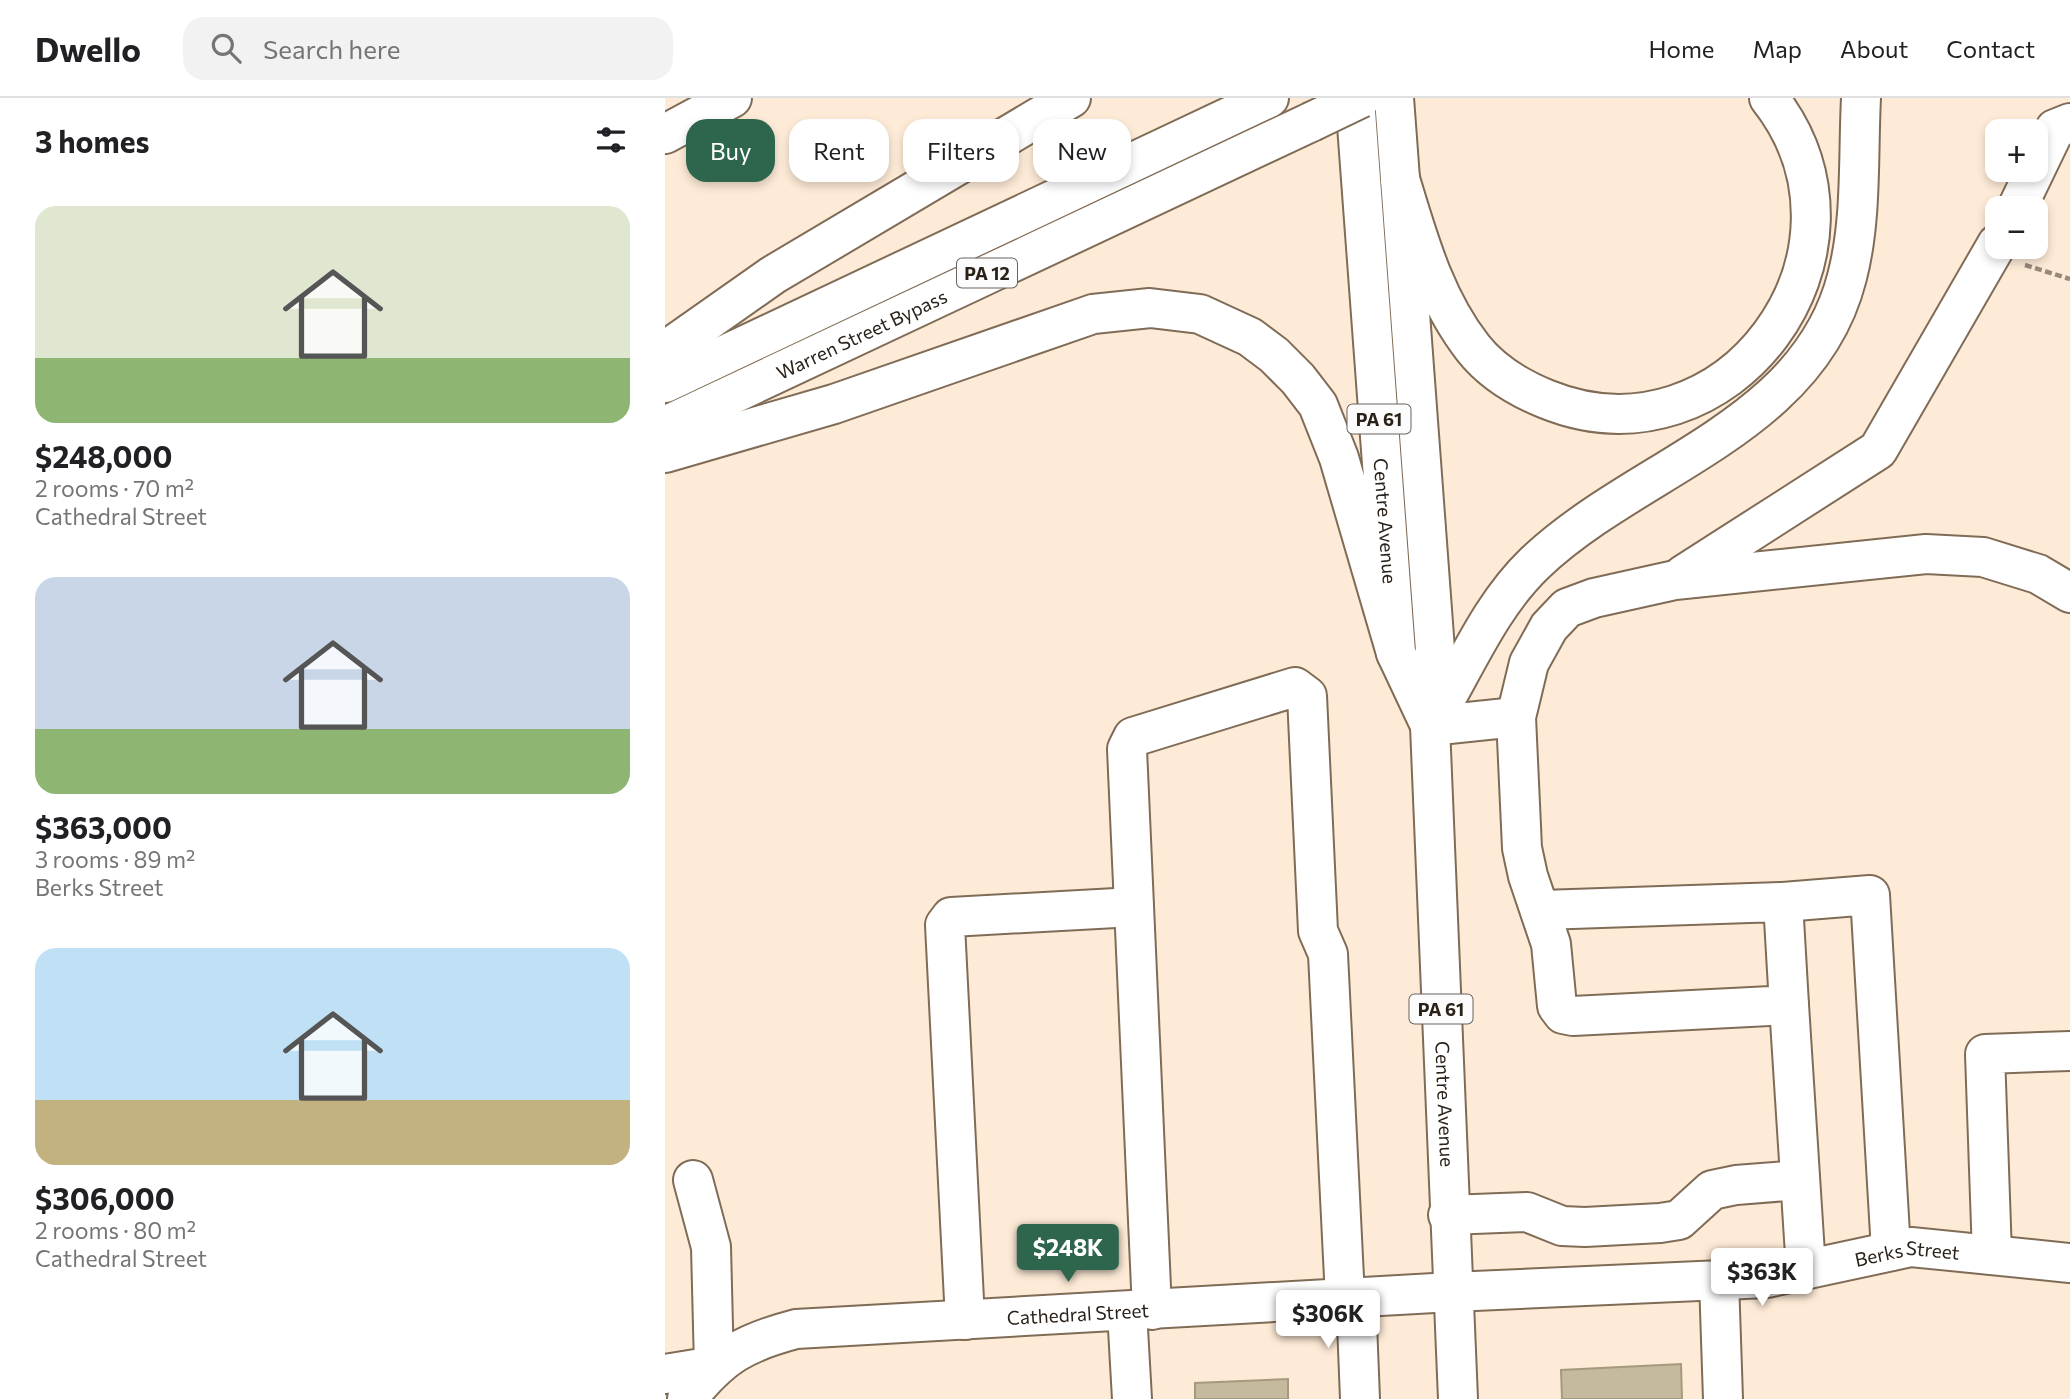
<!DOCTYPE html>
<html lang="en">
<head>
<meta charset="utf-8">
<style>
	body { margin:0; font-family:Commissioner,sans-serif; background:#f2f2f2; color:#202124; height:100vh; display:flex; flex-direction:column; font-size:26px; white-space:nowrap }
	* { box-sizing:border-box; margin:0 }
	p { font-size:23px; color:#757577 }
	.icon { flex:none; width:38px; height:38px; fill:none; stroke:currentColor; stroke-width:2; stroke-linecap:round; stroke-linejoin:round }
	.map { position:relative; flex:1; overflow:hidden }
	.details { display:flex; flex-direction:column; background:#fff; width:665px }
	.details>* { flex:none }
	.top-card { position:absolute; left:21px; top:21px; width:665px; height:63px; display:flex; gap:14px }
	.controls { position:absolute; left:1320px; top:21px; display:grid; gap:14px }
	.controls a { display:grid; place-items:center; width:63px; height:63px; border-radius:14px; background:#fff; box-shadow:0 4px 10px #0003; font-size:35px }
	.price { position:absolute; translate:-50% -60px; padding:0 16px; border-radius:7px; background:#fff; color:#222; font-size:23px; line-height:46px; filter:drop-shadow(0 2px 4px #0008) }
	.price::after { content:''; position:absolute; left:50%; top:42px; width:21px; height:16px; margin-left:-10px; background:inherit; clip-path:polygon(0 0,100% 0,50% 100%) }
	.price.on { background:#2d654d; color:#fff }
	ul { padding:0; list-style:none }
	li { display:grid; align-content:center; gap:14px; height:371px; padding:0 35px }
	li span { display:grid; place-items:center; height:217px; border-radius:21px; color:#555 }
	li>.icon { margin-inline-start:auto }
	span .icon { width:126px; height:126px; fill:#fffc; stroke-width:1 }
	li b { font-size:30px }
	h2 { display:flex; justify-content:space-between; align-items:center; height:84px; padding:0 35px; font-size:30px }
	.pill { padding:0 24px; border-radius:21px; background:#fff; box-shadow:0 4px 10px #0003; font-size:24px; line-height:63px }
	.pill.on { background:#2d654d; color:#fff }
	header { display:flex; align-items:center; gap:42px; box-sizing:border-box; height:98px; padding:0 35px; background:#fff; border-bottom:2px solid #e0e0e0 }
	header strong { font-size:33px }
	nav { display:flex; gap:38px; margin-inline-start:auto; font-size:24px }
	.search { width:490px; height:63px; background:#f2f2f2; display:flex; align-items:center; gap:18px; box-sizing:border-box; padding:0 24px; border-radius:21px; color:#757577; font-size:26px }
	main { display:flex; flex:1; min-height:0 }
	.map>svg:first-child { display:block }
	.building { fill:#c6ba9e; stroke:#a5997e; stroke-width:2 }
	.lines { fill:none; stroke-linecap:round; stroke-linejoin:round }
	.minor-casing { stroke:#806c56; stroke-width:42 }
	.major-casing { stroke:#806c56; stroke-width:42 }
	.highway-casing { stroke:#806c56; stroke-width:42 }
	.path { stroke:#97897b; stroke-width:4.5; stroke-dasharray:7 3.5; stroke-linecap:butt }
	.minor { stroke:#fff; stroke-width:38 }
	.major { stroke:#fff; stroke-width:38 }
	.highway { stroke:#fff; stroke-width:38 }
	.highway-bridge-casing { stroke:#806c56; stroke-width:42; stroke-linecap:butt }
	.highway-bridge { stroke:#fff; stroke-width:38 }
	.labels { text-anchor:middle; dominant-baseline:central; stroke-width:5; stroke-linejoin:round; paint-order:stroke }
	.shield { fill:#fcfcfc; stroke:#69635c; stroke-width:2 }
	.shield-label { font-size:18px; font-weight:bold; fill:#2a2118 }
	.street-label { font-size:19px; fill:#2a2118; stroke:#fcfcfc }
</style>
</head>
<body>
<header>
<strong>Dwello</strong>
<div class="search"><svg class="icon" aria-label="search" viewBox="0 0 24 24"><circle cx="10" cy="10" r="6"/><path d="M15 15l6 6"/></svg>Search here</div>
<nav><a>Home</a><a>Map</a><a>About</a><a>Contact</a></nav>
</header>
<main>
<section class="details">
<h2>3 homes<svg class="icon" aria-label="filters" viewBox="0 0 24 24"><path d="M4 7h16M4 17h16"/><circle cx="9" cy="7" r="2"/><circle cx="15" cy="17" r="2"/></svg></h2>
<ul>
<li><span style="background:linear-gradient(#dfe7d0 70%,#8fb573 0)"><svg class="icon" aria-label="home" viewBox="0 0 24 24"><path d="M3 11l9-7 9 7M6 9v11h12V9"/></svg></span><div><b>$248,000</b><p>2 rooms · 70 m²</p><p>Cathedral Street</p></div></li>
<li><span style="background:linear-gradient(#c9d6e8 70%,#8fb573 0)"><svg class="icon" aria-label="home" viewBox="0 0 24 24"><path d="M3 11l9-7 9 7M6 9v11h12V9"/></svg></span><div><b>$363,000</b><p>3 rooms · 89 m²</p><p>Berks Street</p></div></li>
<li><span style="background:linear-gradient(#bfe0f5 70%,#c2b280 0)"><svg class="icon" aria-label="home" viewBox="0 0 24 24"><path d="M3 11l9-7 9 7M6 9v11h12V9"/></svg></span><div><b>$306,000</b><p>2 rooms · 80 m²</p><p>Cathedral Street</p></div></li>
</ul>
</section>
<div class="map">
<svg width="1405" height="1301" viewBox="0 0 1405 1301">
	<rect width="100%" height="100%" fill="#feebd7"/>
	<path class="building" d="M1016,1266L1017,1301H897L896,1272Z
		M623,1281V1301H530V1285Z"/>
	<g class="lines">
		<defs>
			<g id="minor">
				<path d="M0,36L67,0"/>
				<path d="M1352,110L1390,31L1405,25"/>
				<path d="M1018,477L1213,352L1332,146"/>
				<path d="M765,628L851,619"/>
				<path d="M1118,804L1205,797L1226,1153"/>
				<path d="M877,812L1118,804L1124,907L908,918L898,916L892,908L886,846L863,778L857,750L851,619L864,565L884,529L902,510L929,500L1010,482L1261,456L1318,459L1373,476L1405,495"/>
				<path d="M1124,907L1141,1172"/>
				<path d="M28,1082L46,1149L49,1268"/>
				<path d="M783,1117L862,1114L897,1128L920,1129L995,1125L1014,1122L1047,1092L1071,1087L1135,1082"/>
				<path d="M1327,1157L1320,956L1405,953"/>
				<path d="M1054,1182L1058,1301"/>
				<path d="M691,1200L695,1301"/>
				<path d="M487,1212L462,651L468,639L630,589L642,598L653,833L663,856L680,1200"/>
				<path d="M462,1213L467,1301"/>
				<path d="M300,1222L280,827L286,819L469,809"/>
				<path d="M0,1276L49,1268"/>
				<path id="s1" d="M22,1301C56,1258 78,1245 131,1231L787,1194L1102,1180L1246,1149L1405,1165"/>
			</g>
			<g id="major">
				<path id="s2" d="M690,0L731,555L763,623"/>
				<path id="s3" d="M729,0L770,552L765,628L793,1301"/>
			</g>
			<g id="highway">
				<path d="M735,81C753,140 769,200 808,250C826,273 854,290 881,301C1063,375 1225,154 1104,0"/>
				<path d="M0,253L108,177L406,0"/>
				<path d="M0,285L604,0"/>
				<path id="s4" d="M0,328L646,24"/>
				<path d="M0,355L169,306L428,216L485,210L535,216L585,239L609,257L633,281L653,307L674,360L731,555"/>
				<path d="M765,628C799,573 823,510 870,465C972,368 1144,330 1182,179C1197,122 1193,58 1196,0"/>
			</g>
		</defs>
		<use href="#minor" class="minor-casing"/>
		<use href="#major" class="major-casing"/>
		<use href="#highway" class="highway-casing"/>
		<path class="path" d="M1360,167L1405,181"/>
		<use href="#minor" class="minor"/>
		<use href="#major" class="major"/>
		<use href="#highway" class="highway"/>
		<defs>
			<path id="highway-bridge" d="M646,24L696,0"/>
		</defs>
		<use href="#highway-bridge" class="highway-bridge-casing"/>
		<use href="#highway-bridge" class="highway-bridge"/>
	</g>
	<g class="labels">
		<g class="shield">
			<rect x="292" y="160.5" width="60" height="29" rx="5"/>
			<rect x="682.5" y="306.5" width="63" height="29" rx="5"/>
			<rect x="744.5" y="896.5" width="63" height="29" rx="5"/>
		</g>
		<g class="shield-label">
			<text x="322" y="175">PA 12</text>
			<text x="714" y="321">PA 61</text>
			<text x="776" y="911">PA 61</text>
		</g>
		<g class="street-label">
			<text stroke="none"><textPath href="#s4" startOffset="217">Warren Street Bypass</textPath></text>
			<text stroke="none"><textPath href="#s2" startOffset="424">Centre Avenue</textPath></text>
			<text stroke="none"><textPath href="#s3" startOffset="1008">Centre Avenue</textPath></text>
			<text stroke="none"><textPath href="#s1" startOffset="1248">Berks Street</textPath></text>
			<text stroke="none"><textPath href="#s1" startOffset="415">Cathedral Street</textPath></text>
		</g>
	</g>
</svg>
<div class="controls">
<a>+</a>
<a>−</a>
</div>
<b class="price on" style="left:403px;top:1186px">$248K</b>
<b class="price" style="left:1097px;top:1210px">$363K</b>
<b class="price" style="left:663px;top:1252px">$306K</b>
<div class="top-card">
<a class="pill on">Buy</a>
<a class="pill">Rent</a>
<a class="pill">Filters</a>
<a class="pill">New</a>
</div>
</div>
</main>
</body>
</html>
